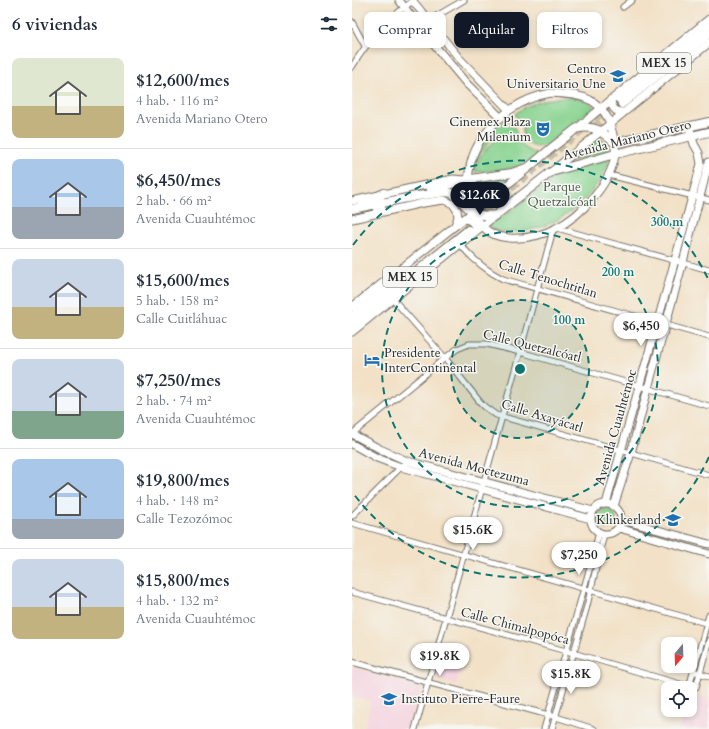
<!DOCTYPE html>
<html lang="es">
<head>
<meta charset="utf-8">
<style>
	body { margin:0; font-family:Cardo,serif; background:#f2f2f3; color:#1f2937; height:100vh; display:flex; flex-direction:column; font-size:15px; white-space:nowrap }
	* { box-sizing:border-box; margin:0 }
	p { font-size:13px; color:#747a83 }
	.icon { flex:none; width:22px; height:22px; fill:none; stroke:currentColor; stroke-width:2; stroke-linecap:round; stroke-linejoin:round }
	.map { position:relative; flex:1; overflow:hidden }
	.side { display:flex; flex-direction:column; background:#fff; width:352px }
	.side>* { flex:none }
	.hud { position:absolute; left:12px; top:12px; width:285px; height:36px; display:flex; gap:8px }
	.needle { width:26px; rotate:199deg }
	.controls { position:absolute; left:309px; top:637px; display:grid; gap:8px }
	.controls a { display:grid; place-items:center; width:36px; height:36px; border-radius:8px; background:#fff; box-shadow:0 2px 6px #0003; font-size:20px }
	.price { position:absolute; translate:-50% -34px; padding:0 9px; border-radius:14px; background:#fff; color:#222; font-size:13px; line-height:26px; filter:drop-shadow(0 1px 2px #0008) }
	.price::after { content:''; position:absolute; left:50%; top:24px; width:12px; height:9px; margin-left:-6px; background:inherit; clip-path:polygon(0 0,100% 0,50% 100%) }
	.price.active { background:#111827; color:#fff }
	ul { padding:0; list-style:none }
	li { display:flex; align-items:center; gap:12px; height:100px; padding:0 12px }
	li+li { border-top:1px solid #e0e1e3 }
	li span { display:grid; place-items:center; flex:none; width:112px; height:80px; border-radius:8px; color:#555 }
	li>.icon { margin-inline-start:auto }
	span .icon { width:48px; height:48px; fill:#fffc; stroke-width:1 }
	li b { font-size:17px }
	h2 { display:flex; justify-content:space-between; align-items:center; height:48px; padding:0 12px; font-size:17px }
	.tag { padding:0 14px; border-radius:8px; background:#fff; box-shadow:0 2px 6px #0003; font-size:14px; line-height:36px }
	.tag.active { background:#111827; color:#fff }
	main { display:flex; flex:1; min-height:0 }
	.map>svg:first-child { display:block }
	.built { fill:#f4cfdd }
	.green { fill:#89d390; stroke:#5a7f5e }
	.lines { fill:none; stroke-linecap:round; stroke-linejoin:round }
	.primary-tunnel { stroke:#cabda7; stroke-width:8; stroke-dasharray:8 4; stroke-linecap:butt }
	.street-casing { stroke:#716b61; stroke-width:7 }
	.secondary-casing { stroke:#716b61; stroke-width:9 }
	.primary-casing { stroke:#716b61; stroke-width:10 }
	.street { stroke:#fff; stroke-width:5 }
	.secondary { stroke:#fff; stroke-width:7 }
	.primary { stroke:#fff; stroke-width:8 }
	.ring { fill:none; stroke:#0f766e; stroke-width:2; stroke-dasharray:7 5 }
	.labels { text-anchor:middle; dominant-baseline:central; stroke-width:3; stroke-linejoin:round; paint-order:stroke }
	.shield { fill:#f6f6f2; stroke:#686867; stroke-width:1 }
	.shield-label { font-size:12px; font-weight:bold; fill:#2b2b2b }
	.poi-label { font-size:13px; fill:#2b2b2b; stroke:#f6f6f2; text-anchor:end }
	.street-label { font-size:13px; fill:#2b2b2b; stroke:#f6f6f2 }
	.park-label { font-size:13px; fill:#475d49; stroke:#f6f6f2 }
	.centre { fill:#0f766e; stroke:#f6f6f2; stroke-width:2 }
	.ring-label { font-size:12px; text-anchor:middle; font-weight:bold; fill:#0f766e; stroke:#f6f6f2; stroke-width:3; stroke-linejoin:round; paint-order:stroke }
</style>
</head>
<body>
<main>
<section class="side">
<h2>6 viviendas<svg class="icon" aria-label="filters" viewBox="0 0 24 24"><path d="M4 7h16M4 17h16"/><circle cx="9" cy="7" r="2"/><circle cx="15" cy="17" r="2"/></svg></h2>
<ul>
<li><span style="background:linear-gradient(#dfe7d0 60%,#c2b280 0)"><svg class="icon" aria-label="home" viewBox="0 0 24 24"><path d="M3 11l9-7 9 7M6 9v11h12V9"/></svg></span><div><b>$12,600/mes</b><p>4 hab. · 116 m²</p><p>Avenida Mariano Otero</p></div></li>
<li><span style="background:linear-gradient(#a9c7e8 60%,#9aa5b1 0)"><svg class="icon" aria-label="home" viewBox="0 0 24 24"><path d="M3 11l9-7 9 7M6 9v11h12V9"/></svg></span><div><b>$6,450/mes</b><p>2 hab. · 66 m²</p><p>Avenida Cuauhtémoc</p></div></li>
<li><span style="background:linear-gradient(#c9d6e8 60%,#c2b280 0)"><svg class="icon" aria-label="home" viewBox="0 0 24 24"><path d="M3 11l9-7 9 7M6 9v11h12V9"/></svg></span><div><b>$15,600/mes</b><p>5 hab. · 158 m²</p><p>Calle Cuitláhuac</p></div></li>
<li><span style="background:linear-gradient(#c9d6e8 65%,#7fa58c 0)"><svg class="icon" aria-label="home" viewBox="0 0 24 24"><path d="M3 11l9-7 9 7M6 9v11h12V9"/></svg></span><div><b>$7,250/mes</b><p>2 hab. · 74 m²</p><p>Avenida Cuauhtémoc</p></div></li>
<li><span style="background:linear-gradient(#a9c7e8 75%,#9aa5b1 0)"><svg class="icon" aria-label="home" viewBox="0 0 24 24"><path d="M3 11l9-7 9 7M6 9v11h12V9"/></svg></span><div><b>$19,800/mes</b><p>4 hab. · 148 m²</p><p>Calle Tezozómoc</p></div></li>
<li><span style="background:linear-gradient(#c9d6e8 60%,#c2b280 0)"><svg class="icon" aria-label="home" viewBox="0 0 24 24"><path d="M3 11l9-7 9 7M6 9v11h12V9"/></svg></span><div><b>$15,800/mes</b><p>4 hab. · 132 m²</p><p>Avenida Cuauhtémoc</p></div></li>
</ul>
</section>
<div class="map">
<svg width="357" height="729" viewBox="0 0 357 729">
	<rect width="100%" height="100%" fill="#f6f6f2"/>
	<filter id="ink" filterUnits="userSpaceOnUse"><feTurbulence type="fractalNoise" baseFrequency=".025" numOctaves="2"/><feDisplacementMap in="SourceGraphic" scale="8" xChannelSelector="R" yChannelSelector="G"/><feConvolveMatrix kernelMatrix="1 2 1 2 8 2 1 2 1" color-interpolation-filters="sRGB"/></filter>
	<filter id="wash" filterUnits="userSpaceOnUse"><feTurbulence type="fractalNoise" baseFrequency=".012" numOctaves="4" result="noise"/><feDisplacementMap in="SourceGraphic" scale="16" xChannelSelector="R" yChannelSelector="G"/><feGaussianBlur stdDeviation="0.9" result="paint"/><feColorMatrix in="noise" values="0 0 0 0 0 0 0 0 0 0 0 0 0 0 0 0 0 1.4 0 .05"/><feComposite in="paint" operator="in"/></filter>
	<g filter="url(#wash)">
		<rect width="100%" height="100%" fill="#f2e1c6"/>
		<path class="built" d="M92,641L115,647L104,684L82,678Z
			M0,667L69,687L56,729H12L19,701L0,696Z
			M338,694L357,699V729H327L332,710H338Z"/>
		<path class="green" d="M209,97C218,98 236,98 242,107L198,142V144C189,149 174,148 171,136C171,131 171,127 169,123C168,120 165,118 163,115V114C175,103 193,100 209,97Z
			M153,122C167,125 162,133 168,142C172,148 178,151 184,153L185,155C169,171 143,170 123,172C124,162 133,148 142,142L141,140L140,139C131,149 124,159 120,171C122,165 123,158 125,152C129,142 142,125 153,122Z
			M248,137L255,145L256,150L253,152L217,162L218,160L225,158L241,144L244,139Z
			M257,159C256,168 251,174 247,181C228,211 196,231 161,232C151,232 142,232 136,224L150,217L202,178L211,172Z
			M161,176L157,181L150,183L129,199L125,206L122,207L119,192L120,182Z
			M244 519a10 10 0 1 1 20 0a10 10 0 1 1-20 0Z"/>
	</g>
	<g filter="url(#ink)">
		<g class="lines">
			<path class="primary-tunnel" d="M242,127L270,104
				M113,226L267,99"/>
			<defs>
				<path id="street" d="M271,7L280,0
					M0,22L13,46
					M68,28L81,18L112,0
					M0,67C16,40 37,18 62,0
					M257,175L357,200
					M205,228L357,270
					M108,244C120,259 133,270 151,279L357,337
					M41,299L93,358L128,402L133,407L144,415L357,475
					M0,434L93,358L105,349L117,344H135L168,352L357,406
					M0,516L55,461
					M0,523L357,624
					M0,592L214,651L342,688L344,687L357,640
					M0,662L204,717L242,729
					M344,672L357,676
					M337,687L357,615
					M63,729L168,352L201,230
					M192,729L238,567L247,532
					M200,729L235,606L252,534"/>
				<path id="secondary" d="M47,0L68,28L114,83L149,118
					M60,0L107,58L157,110
					M199,93C212,94 226,94 238,100C251,107 257,117 260,131C262,138 264,147 263,155C259,183 229,216 204,228C189,236 173,239 157,238C111,235 108,174 127,143C143,117 169,98 199,93Z
					M259,99C259,107 263,113 272,112
					M224,129L357,19
					M199,172L357,43
					M0,201L101,179L112,180
					M0,219L71,203L92,200L101,204L105,210L106,217L103,225
					M111,219C119,219 124,224 123,232
					M0,307L174,170
					M0,332L144,215
					M0,434L28,449L55,461L241,511
					M0,444L25,458L49,467L239,519
					M239 519a15 15 0 1 1 30 0a15 15 0 1 1-30 0Z
					M254,504L323,260L349,164L347,153L342,144L337,126
					M262,506L279,453L296,388L331,262L357,162
					M270,520L357,544
					M267,528L357,554"/>
				<path id="primary" d="M267,99L357,26
					M270,104L357,34
					M79,189L119,179L160,173L177,167L197,150L224,129C242,124 251,132 263,143L357,122
					M11,203L32,193
					M0,209L65,196L94,192C107,193 111,207 122,212C128,216 137,216 144,215L199,172L263,154L357,132
					M24,213L31,202
					M0,316L42,283
					M0,324L116,230"/>
			</defs>
			<use href="#street" class="street-casing"/>
			<use href="#secondary" class="secondary-casing"/>
			<use href="#primary" class="primary-casing"/>
			<use href="#street" class="street"/>
			<use href="#secondary" class="secondary"/>
			<use href="#primary" class="primary"/>
		</g>
	</g>
	<circle cx="168" cy="369" r="69" fill="#0f766e" fill-opacity=".12"/>
	<g class="ring">
		<circle cx="168" cy="369" r="69"/>
		<circle cx="168" cy="369" r="138"/>
		<path d="M357 457A208 208 0 0 1 1 493M1 245A208 208 0 0 1 357 281"/>
	</g>
	<defs>
		<symbol id="university-bare" viewBox="-9 -9 18 18"><path d="M0-5L7-2L0 1L-7-2ZM-4 1L0 2.5L4 1V4Q0 6-4 4Z" fill="#1f6fb2" stroke="#f6f6f2" stroke-width="2.5" paint-order="stroke"/></symbol>
		<symbol id="theatre-bare" viewBox="-9 -9 18 18"><path d="M-5-5.5Q0-4 5-5.5V0Q5 5 0 6Q-5 5-5 0ZM-3.3-2.5H-1v1.5H-3.3ZM1-2.5H3.3v1.5H1ZM-2.8 1Q0 5.5 2.8 1Z" fill="#1f6fb2" stroke="#f6f6f2" stroke-width="2.5" paint-order="stroke"/></symbol>
		<symbol id="hotel-bare" viewBox="-9 -9 18 18"><path d="M-6-4.5h1.5V1H6V5H4.5V3h-9V5H-6ZM-4 0a1.8 1.8 0 1 1 3.6 0ZM.5 0V-2.5h3Q6-2.5 6 0Z" fill="#1f6fb2" stroke="#f6f6f2" stroke-width="2.5" paint-order="stroke"/></symbol>
		<symbol id="school-bare" viewBox="-9 -9 18 18"><path d="M0-5L7-2L0 1L-7-2ZM-4 1L0 2.5L4 1V4Q0 6-4 4Z" fill="#1f6fb2" stroke="#f6f6f2" stroke-width="2.5" paint-order="stroke"/></symbol>
	</defs>
	<g fill-rule="evenodd">
		<use href="#university-bare" x="255" y="65" width="22" height="22"/>
		<use href="#theatre-bare" x="180" y="118" width="22" height="22"/>
		<use href="#hotel-bare" x="9" y="349" width="22" height="22"/>
		<use href="#school-bare" x="310" y="509" width="22" height="22"/>
		<use href="#school-bare" x="26" y="688" width="22" height="22"/>
	</g>
	<g class="labels">
		<g class="shield">
			<rect x="285" y="53" width="54" height="20" rx="3"/>
			<rect x="31" y="267" width="54" height="20" rx="3"/>
		</g>
		<g class="shield-label">
			<text x="312" y="63">MEX 15</text>
			<text x="58" y="277">MEX 15</text>
		</g>
		<g class="poi-label">
			<text x="254" y="69">Centro<tspan x="254" dy="15">Universitario Une</tspan></text>
			<text x="179" y="122">Cinemex Plaza<tspan x="179" dy="15">Milenium</tspan></text>
			<text x="32" y="353" text-anchor="start">Presidente<tspan x="32" dy="15">InterContinental</tspan></text>
			<text x="309" y="520">Klinkerland</text>
			<text x="49" y="699" text-anchor="start">Instituto Pierre-Faure</text>
		</g>
		<g class="street-label">
			<text transform="translate(275 140) rotate(-14)">Avenida Mariano Otero</text>
			<text transform="translate(196 279) rotate(17)">Calle Tenochtitlan</text>
			<text transform="translate(180 346) rotate(14)">Calle Quetzalcóatl</text>
			<text transform="translate(190 416) rotate(17)">Calle Axayácatl</text>
			<text transform="translate(264 427) rotate(-74)">Avenida Cuauhtémoc</text>
			<text transform="translate(122 467) rotate(15)">Avenida Moctezuma</text>
			<text transform="translate(163 626) rotate(15)">Calle Chimalpopóca</text>
		</g>
		<g class="park-label">
			<text x="210" y="187">Parque<tspan x="210" dy="15">Quetzalcóatl</tspan></text>
		</g>
	</g>
	<circle cx="168" cy="369" r="6" class="centre"/>
	<g class="ring-label">
		<text x="315" y="226">300 m</text>
		<text x="266" y="276">200 m</text>
		<text x="217" y="324">100 m</text>
	</g>
</svg>
<div class="controls">
<a><svg class="needle" viewBox="-14 -14 28 28"><path d="M0-13l5 13h-10z" fill="#e53935"/><path d="M0 13l5-13h-10z" fill="#747a83"/></svg></a>
<a><svg class="icon" aria-label="locate" viewBox="0 0 24 24"><circle cx="12" cy="12" r="6"/><path d="M12 2v4M12 18v4M2 12h4M18 12h4"/></svg></a>
</div>
<b class="price active" style="left:128px;top:216px">$12.6K</b>
<b class="price" style="left:289px;top:347px">$6,450</b>
<b class="price" style="left:121px;top:551px">$15.6K</b>
<b class="price" style="left:227px;top:576px">$7,250</b>
<b class="price" style="left:88px;top:677px">$19.8K</b>
<b class="price" style="left:219px;top:695px">$15.8K</b>
<div class="hud">
<a class="tag">Comprar</a>
<a class="tag active">Alquilar</a>
<a class="tag">Filtros</a>
</div>
</div>
</main>
</body>
</html>
